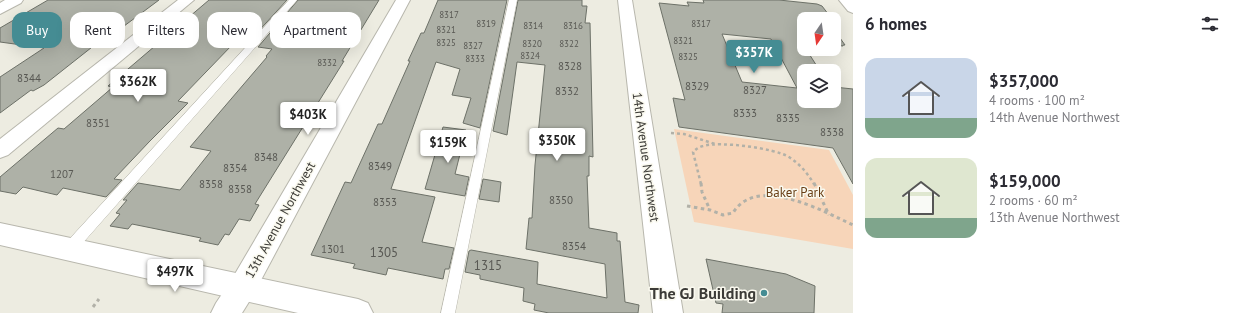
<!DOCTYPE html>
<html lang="en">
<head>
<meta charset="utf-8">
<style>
	body { margin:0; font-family:"PT Sans",sans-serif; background:#f7f7f7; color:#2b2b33; height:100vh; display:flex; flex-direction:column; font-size:15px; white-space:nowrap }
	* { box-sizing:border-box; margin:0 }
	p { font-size:13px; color:#7c7c81 }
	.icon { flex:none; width:22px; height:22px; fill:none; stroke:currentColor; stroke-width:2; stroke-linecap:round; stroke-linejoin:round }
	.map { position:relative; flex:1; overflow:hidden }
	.drawer { display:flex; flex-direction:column; background:#fff; width:380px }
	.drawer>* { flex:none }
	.top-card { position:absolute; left:12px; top:12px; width:380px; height:36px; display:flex; gap:8px }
	.needle { width:26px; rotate:193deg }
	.controls { position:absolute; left:797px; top:12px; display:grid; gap:8px }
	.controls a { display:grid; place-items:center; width:44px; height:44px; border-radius:8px; background:#fff; box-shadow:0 4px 16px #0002; font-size:20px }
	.price { position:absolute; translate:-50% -34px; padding:0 9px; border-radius:4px; background:#fff; color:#222; font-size:13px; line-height:26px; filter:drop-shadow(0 1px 2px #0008) }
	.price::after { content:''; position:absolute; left:50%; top:24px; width:12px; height:9px; margin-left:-6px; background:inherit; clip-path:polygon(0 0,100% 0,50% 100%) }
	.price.current { background:#458c93; color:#fff }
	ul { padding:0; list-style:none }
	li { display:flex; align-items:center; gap:12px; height:100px; padding:0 12px }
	li span { display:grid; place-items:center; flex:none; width:112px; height:80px; border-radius:12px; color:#555 }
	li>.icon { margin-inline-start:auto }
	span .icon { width:48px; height:48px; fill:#fffc; stroke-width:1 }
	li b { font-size:17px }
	h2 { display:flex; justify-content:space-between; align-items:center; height:48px; padding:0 12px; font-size:17px }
	.chip { padding:0 14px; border-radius:12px; background:#fff; box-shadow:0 4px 16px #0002; font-size:14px; line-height:36px }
	.chip.current { background:#458c93; color:#fff }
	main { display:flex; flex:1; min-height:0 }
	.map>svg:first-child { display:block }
	.green { fill:#f7d5b9 }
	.building { fill:#aeb1a7; stroke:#6d7168; fill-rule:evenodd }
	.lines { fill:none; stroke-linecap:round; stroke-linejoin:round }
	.lane-casing { stroke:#b8b7ad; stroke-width:1 }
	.street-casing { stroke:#b8b7ad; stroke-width:2 }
	.secondary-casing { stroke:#b8b7ad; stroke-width:2 }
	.path-far1 { stroke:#b2b1a8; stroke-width:2.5; stroke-dasharray:3 3; stroke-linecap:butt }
	.path { stroke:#b2b1a8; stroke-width:3; stroke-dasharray:3.5 3.5; stroke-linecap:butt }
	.lane { fill:#fff; fill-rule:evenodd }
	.street { fill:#fff; fill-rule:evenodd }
	.secondary { fill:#fff; fill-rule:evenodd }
	.poi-dot { fill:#458c93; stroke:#faf9ef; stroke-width:1.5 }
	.labels { text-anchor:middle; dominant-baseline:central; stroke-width:3; stroke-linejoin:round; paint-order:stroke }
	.far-number-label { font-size:9px; fill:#585853 }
	.number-label { font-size:11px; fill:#585853 }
	.street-label { font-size:13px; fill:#3c3b37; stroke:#faf9ef }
	.park-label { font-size:13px; fill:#683e15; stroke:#faf9ef }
	.near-number-label { font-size:13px; fill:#585853 }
	.near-poi-label { font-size:16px; font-weight:bold; fill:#3c3b37; stroke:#faf9ef; text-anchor:end }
</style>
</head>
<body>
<main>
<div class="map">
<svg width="853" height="313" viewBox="0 0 853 313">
	<rect width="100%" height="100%" fill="#edece1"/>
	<path class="green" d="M674,129L829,150L853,195V249L694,222Z"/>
	<path class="building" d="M48,0H159L104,41L101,40L44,85L33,91L31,90L0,113V77L44,48L0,42V28Z
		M209,0H287L245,46L233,44L178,101L188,103L149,142L114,179L122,180L106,197L63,188L57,195L23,187L16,194L0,191V177L58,128L64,129L113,87L108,86Z
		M298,0H379L342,61H344L255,204L259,205L250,221L239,219L229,235L225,234L218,245L199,241L201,238L132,224L128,229L110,226L120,214L116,213L127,200H123L138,183L180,190L211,151L190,147L267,57L266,56L272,49L258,47Z
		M438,0H507L480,128L463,123L471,98L452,95L460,69L436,62L391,189L435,197L422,242L454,248L449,269H445L443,279L388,268L386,275L353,268L355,264L311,255L345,182L351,183L378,124H382L410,61H408L421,33H424Z
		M518,0H582V6H587L585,23H590L593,157L589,156V176H587L589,228L617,233V241H620L625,302L639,305L638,313H549L534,310L535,304L523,301L524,288L480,279V275L465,272L469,251L471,250L538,262L537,284L607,298L605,264L526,249L529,218H532L535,165L545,65L517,62L507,135L493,131Z
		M703,0H779L817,4L822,6L832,19H804V42H801L804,49H806L820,71H804V101H834V87L853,89V184L833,148L679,127L673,98L685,100L659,3L689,6L687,2L704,3ZM722,34L771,39L797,88L742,82Z
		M834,22L839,28H837L840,31H835L845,45H843V46L834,45Z
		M443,127L466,130L455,174L469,177L465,196L425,189Z
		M483,179L501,182L499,202L479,199Z
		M706,259L786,274L815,286L814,313H722L723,304L716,303Z"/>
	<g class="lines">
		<defs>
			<path id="lane" d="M289,0H297L74,253L69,255L64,253L62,249L64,245Z
				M509,0H517L455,313H441Z"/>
			<path id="street" d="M5,0H23L21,3L0,14V3Z
				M178,0H194L8,155L0,158V139Z
				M396,0H410L252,297L242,313H211L216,303L232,279Z
				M618,0H632L683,313H653Z
				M839,0H853V13L848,11Z"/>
			<path id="secondary" d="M0,223L358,299L368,303L373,313H298L0,245Z"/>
		</defs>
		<use href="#lane" class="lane-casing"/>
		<use href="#street" class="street-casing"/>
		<use href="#secondary" class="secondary-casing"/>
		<path class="path-far1" d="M671,133L684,134L715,144
			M701,184L693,152C696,149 699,147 703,146C720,141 774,148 789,157C800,164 808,174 814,184"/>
		<path class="path" d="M701,183L702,192L710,210
			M814,183L829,215
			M687,206L710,210L723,215L733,213C756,174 823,211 853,225
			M93,307L99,299"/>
		<use href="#lane" class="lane"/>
		<use href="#street" class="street"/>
		<use href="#secondary" class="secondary"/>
	</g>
	<circle class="poi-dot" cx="764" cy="293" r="4"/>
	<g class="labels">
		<g class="far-number-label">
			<text x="449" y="14">8317</text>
			<text x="486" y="23">8319</text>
			<text x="701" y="23">8317</text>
			<text x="533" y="25">8314</text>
			<text x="573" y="25">8316</text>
			<text x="446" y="29">8321</text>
			<text x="683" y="40">8321</text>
			<text x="446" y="42">8325</text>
			<text x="532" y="43">8320</text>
			<text x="569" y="43">8322</text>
			<text x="473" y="45">8327</text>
			<text x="530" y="55">8324</text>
			<text x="688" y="56">8325</text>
			<text x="475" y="58">8333</text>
			<text x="327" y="62">8332</text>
		</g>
		<g class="number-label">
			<text x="570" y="66">8328</text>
			<text x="29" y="78">8344</text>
			<text x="697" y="86">8329</text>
			<text x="755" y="90">8327</text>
			<text x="567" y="91">8332</text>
			<text x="745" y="113">8333</text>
			<text x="788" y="118">8335</text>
			<text x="98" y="123">8351</text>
			<text x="832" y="132">8338</text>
			<text x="266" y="157">8348</text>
			<text x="380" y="166">8349</text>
			<text x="235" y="168">8354</text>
			<text x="62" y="174">1207</text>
			<text x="211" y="184">8358</text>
			<text x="240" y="189">8358</text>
			<text x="561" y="200">8350</text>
			<text x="385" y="202">8353</text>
			<text x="574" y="246">8354</text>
			<text x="333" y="249">1301</text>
		</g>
		<g class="street-label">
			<text transform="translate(646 157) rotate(82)">14th Avenue Northwest</text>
			<text transform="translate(280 220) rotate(-61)">13th Avenue Northwest</text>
		</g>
		<g class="park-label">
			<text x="795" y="192">Baker Park</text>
		</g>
		<g class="near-number-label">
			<text x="384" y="252">1305</text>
			<text x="488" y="265">1315</text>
		</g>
		<g class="near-poi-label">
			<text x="756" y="293">The GJ Building</text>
		</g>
	</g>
</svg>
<div class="controls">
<a><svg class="needle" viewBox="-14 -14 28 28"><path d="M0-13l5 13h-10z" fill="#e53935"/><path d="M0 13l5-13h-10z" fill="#7c7c81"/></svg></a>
<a><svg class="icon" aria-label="layers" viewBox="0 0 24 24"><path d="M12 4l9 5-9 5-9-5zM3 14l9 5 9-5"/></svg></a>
</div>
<b class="price current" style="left:754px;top:74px">$357K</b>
<b class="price" style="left:138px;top:103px">$362K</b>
<b class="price" style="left:308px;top:136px">$403K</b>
<b class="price" style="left:557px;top:162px">$350K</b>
<b class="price" style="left:448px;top:164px">$159K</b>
<b class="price" style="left:175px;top:293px">$497K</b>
<div class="top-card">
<a class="chip current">Buy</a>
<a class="chip">Rent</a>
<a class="chip">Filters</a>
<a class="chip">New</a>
<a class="chip">Apartment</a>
</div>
</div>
<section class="drawer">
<h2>6 homes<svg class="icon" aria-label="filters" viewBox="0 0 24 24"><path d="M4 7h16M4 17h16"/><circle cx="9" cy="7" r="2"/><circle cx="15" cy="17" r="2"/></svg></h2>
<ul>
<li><span style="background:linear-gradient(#c9d6e8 75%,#7fa58c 0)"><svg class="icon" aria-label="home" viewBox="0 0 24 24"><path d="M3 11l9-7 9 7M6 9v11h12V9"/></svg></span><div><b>$357,000</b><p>4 rooms · 100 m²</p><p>14th Avenue Northwest</p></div></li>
<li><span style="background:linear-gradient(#dfe7d0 75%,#7fa58c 0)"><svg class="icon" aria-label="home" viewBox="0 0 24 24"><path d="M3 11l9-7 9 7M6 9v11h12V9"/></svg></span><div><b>$159,000</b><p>2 rooms · 60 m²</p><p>13th Avenue Northwest</p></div></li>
</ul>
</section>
</main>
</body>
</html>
